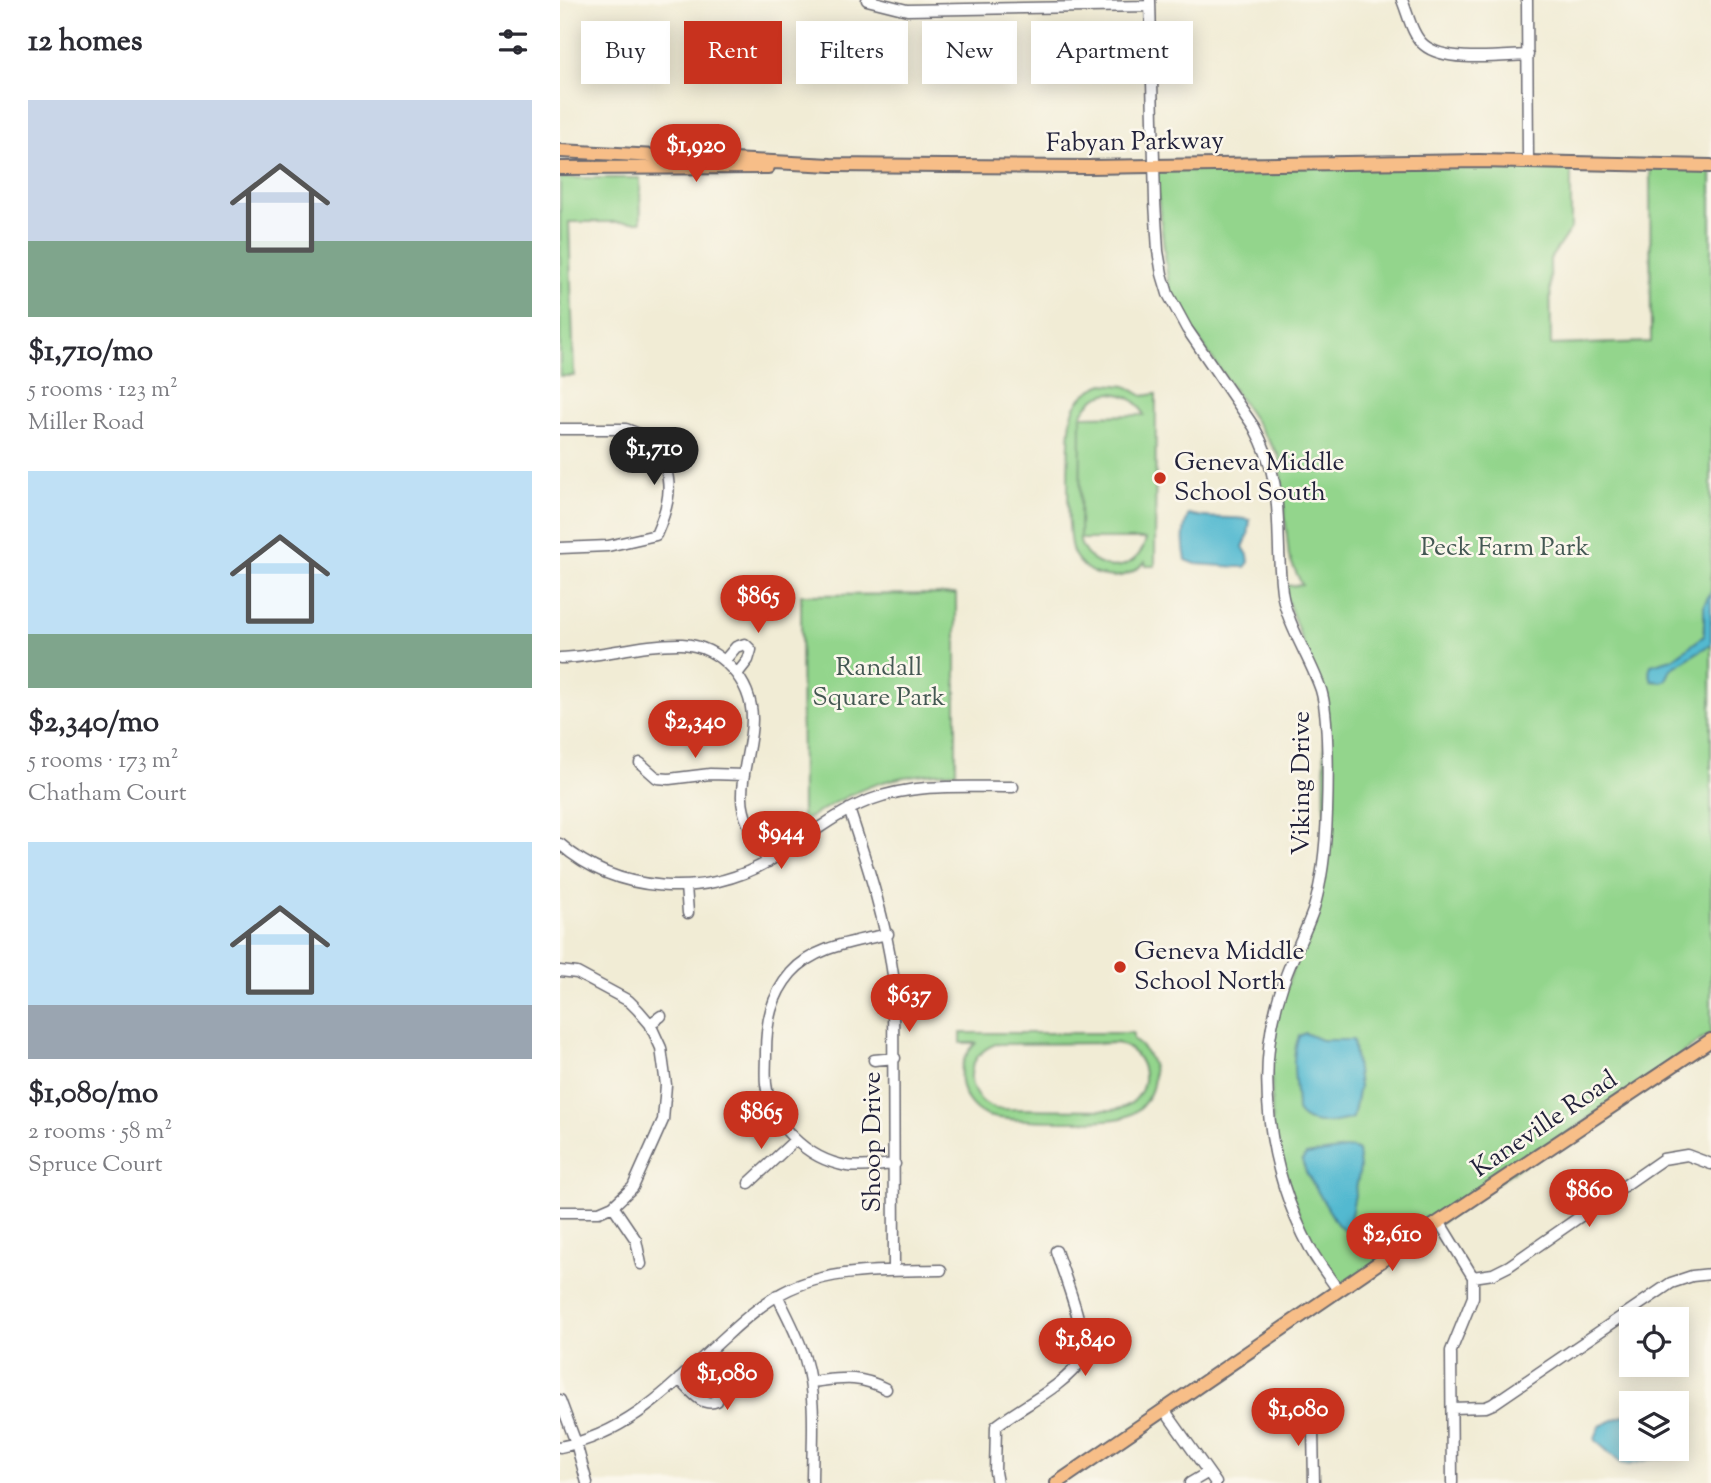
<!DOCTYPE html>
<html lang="en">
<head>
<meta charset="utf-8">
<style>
	body { margin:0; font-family:"Sorts Mill Goudy",serif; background:#f7f7f7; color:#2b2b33; height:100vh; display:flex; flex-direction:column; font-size:26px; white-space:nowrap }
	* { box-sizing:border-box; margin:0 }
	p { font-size:23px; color:#7c7c81 }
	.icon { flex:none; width:38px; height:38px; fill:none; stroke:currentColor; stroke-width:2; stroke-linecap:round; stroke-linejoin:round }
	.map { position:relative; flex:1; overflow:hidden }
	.details { display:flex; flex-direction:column; background:#fff; width:560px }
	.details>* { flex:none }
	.top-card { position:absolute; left:21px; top:21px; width:665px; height:63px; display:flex; gap:14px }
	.tools { position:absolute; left:1059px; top:1307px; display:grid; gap:14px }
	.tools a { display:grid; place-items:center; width:70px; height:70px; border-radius:0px; background:#fff; box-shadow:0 4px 18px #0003; font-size:35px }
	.price { position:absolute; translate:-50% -60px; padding:0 16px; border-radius:24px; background:#c8321e; color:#fff; font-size:23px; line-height:46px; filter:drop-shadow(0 2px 4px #0008) }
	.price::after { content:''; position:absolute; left:50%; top:42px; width:21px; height:16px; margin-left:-10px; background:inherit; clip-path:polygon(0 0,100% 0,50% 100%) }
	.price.active { background:#222; color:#fff }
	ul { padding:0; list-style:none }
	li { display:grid; align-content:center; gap:14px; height:371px; padding:0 28px }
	li span { display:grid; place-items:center; height:217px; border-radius:0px; color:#555 }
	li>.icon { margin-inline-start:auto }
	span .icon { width:126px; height:126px; fill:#fffc; stroke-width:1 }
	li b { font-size:30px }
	h2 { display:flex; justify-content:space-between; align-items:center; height:84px; padding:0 28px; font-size:30px }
	.pill { padding:0 24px; border-radius:0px; background:#fff; box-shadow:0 4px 18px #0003; font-size:24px; line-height:63px }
	.pill.active { background:#c8321e; color:#fff }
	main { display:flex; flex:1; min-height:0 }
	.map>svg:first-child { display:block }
	.green { fill:#93d58c; stroke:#5a7c64; stroke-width:2; fill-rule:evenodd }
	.water { fill:#52b9d0; stroke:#3a6e86; stroke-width:2 }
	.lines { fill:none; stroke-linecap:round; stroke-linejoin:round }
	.minor-casing { stroke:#6a6971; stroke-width:13 }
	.major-casing { stroke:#6a6971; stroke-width:16 }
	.minor { stroke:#fff; stroke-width:10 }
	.major { stroke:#f7be88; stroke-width:12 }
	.poi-dot { fill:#c8321e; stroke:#fbf7ec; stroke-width:2.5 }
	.labels { text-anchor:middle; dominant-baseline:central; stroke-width:5; stroke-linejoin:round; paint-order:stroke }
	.street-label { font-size:26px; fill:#22223b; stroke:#fbf7ec }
	.poi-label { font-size:26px; fill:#22223b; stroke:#fbf7ec; text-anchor:start }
	.park-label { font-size:26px; fill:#445853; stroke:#fbf7ec }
</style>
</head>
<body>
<main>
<section class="details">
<h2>12 homes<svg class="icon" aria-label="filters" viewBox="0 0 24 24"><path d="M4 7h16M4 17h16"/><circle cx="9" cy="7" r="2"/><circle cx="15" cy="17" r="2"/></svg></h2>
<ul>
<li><span style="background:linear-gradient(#c9d6e8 65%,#7fa58c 0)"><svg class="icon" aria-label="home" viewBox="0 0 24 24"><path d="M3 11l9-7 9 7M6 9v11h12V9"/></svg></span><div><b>$1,710/mo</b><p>5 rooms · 123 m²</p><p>Miller Road</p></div></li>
<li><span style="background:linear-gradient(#bfe0f5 75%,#7fa58c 0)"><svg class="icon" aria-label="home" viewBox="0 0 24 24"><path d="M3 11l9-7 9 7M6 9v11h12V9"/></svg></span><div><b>$2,340/mo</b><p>5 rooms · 173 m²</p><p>Chatham Court</p></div></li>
<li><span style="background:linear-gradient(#bfe0f5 75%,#9aa5b1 0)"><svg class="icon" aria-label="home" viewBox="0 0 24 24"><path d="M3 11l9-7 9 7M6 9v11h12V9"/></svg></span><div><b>$1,080/mo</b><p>2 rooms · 58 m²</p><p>Spruce Court</p></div></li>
</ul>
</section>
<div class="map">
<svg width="1151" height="1483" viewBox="0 0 1151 1483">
	<rect width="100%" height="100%" fill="#fbf7ec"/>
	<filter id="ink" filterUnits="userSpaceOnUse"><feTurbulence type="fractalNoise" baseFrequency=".0143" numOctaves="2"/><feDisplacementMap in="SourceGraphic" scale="14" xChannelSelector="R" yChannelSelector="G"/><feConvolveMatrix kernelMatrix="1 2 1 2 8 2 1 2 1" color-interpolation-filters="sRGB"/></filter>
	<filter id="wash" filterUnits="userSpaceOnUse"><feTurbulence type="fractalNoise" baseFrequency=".00686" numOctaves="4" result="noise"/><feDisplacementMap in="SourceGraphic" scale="28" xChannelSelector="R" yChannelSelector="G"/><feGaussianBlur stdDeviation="1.57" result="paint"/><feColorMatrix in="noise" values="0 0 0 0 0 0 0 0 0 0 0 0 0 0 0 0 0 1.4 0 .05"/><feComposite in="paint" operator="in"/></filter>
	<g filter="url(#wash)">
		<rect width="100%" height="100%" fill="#f1ecd5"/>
		<path class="green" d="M1011,164V228L990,259L991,345L1091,342L1090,165L1151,166V1033L880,1223L778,1290L752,1252L712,1138L711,1033L753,909L765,848L764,701L722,586L742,585L729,557L719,456L610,297L594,165Z
			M0,178H80L81,222H9L14,376H0Z
			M544,384L566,386L583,396L596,394L595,566H586L585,562C574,573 562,579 546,576C532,575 519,565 513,552C506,537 507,427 513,412C518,397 530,389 544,384ZM551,393C567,394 578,400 584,415L521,416C527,402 537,395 551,393ZM521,417L520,539H586C578,575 532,576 520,542Z
			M396,594V772C328,774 299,787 242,822L241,595Z
			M401,1033H573V1040C585,1048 593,1060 594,1075C594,1094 582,1111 565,1117C549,1123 440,1122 425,1115C412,1109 403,1096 401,1082C399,1066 405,1054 416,1043H401ZM557,1043C596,1055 592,1107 551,1110L436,1109C402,1098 403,1055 436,1044Z"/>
		<path class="water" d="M629,514C649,521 667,515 690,520L688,536L683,547L688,555L689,562L685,567H678L636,564L626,560C623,546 622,528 629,514Z
			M1151,591V644L1111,669L1106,680L1102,682L1092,681L1089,671L1091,665L1112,659L1144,636V605Z
			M745,1033L761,1040H793L799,1086L793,1118C776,1123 748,1129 737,1111C737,1085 729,1061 739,1036Z
			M792,1148L798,1151L800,1168L789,1226L785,1230L777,1224L746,1172L742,1161L746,1155Z
			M1071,1412V1449H1109L1115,1458H1095L1069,1465L1061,1463L1037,1442L1035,1438L1040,1426Z"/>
	</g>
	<g filter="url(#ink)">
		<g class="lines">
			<defs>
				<path id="minor" d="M307,0L347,10L590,6
					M590,0L595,202L598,251L602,274L608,294L627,329L694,427C727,487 714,529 722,592C727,626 750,657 761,690C769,716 768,782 767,811C766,845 763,879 753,911C744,936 731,959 723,984C693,1071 708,1170 751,1250C759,1264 769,1277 778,1290
					M842,0C848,14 852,35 864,45C885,63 941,56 968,55
					M967,0L968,163
					M0,429H66L98,441C111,482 114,494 96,535L48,546L0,548
					M0,658C41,657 81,643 122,644C160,646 192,681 192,719C192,745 181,772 182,798C182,820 198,843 208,862
					M165,660L176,647L185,644L191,650L188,660L177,674
					M80,763L97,778L109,779L150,774L184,775
					M289,809C307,864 325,917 333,975L334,1271
					M0,844C57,894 144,899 209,861C243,841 273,814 310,800C355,783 405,787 453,787
					M126,886L128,913
					M328,934C294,942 255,946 231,973C211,996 206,1023 206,1052C206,1063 205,1074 206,1084C211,1125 247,1159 287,1166C302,1168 319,1165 335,1164
					M0,971L17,973L69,1001L78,1010L90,1024L101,1048L106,1085L103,1120L73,1187L53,1206L39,1212H0
					M90,1024L101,1016
					M314,1060L335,1058
					M189,1183L234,1141
					M53,1206L76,1240L81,1264
					M880,1223L913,1277V1297L891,1351L892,1483
					M913,1277L933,1274L949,1266L1103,1159L1127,1155L1151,1164
					M217,1295C227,1316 239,1337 245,1359C257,1399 252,1442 252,1483
					M119,1379C130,1389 141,1408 157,1401L158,1389L136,1364
					M250,1382C280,1379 298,1374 326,1389
					M0,1400L16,1443L27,1483
					M892,1408L926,1407L933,1404L1111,1283L1132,1276L1151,1274
					M746,1409L753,1430L754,1483
					M605,1411L656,1483
					M0,1447C72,1432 113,1384 165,1337C181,1322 197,1308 215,1297C263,1267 327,1271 381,1270
					M437,1483L435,1472L436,1426C460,1407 505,1386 521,1360C531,1342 503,1272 496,1251
					M630,1483L647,1473"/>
				<path id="major" d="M0,151L271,165L383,166L528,167L919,161L1151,166
					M0,168L208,167
					M497,1483L849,1242L1151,1040"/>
			</defs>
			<use href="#minor" class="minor-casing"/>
			<use href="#major" class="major-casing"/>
			<use href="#minor" class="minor"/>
			<use href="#major" class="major"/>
		</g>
	</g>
	<g class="poi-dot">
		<circle cx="600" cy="478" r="7"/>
		<circle cx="560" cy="967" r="7"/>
	</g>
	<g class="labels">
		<g class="street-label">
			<text transform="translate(575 143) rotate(-1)">Fabyan Parkway</text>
			<text transform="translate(742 783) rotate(-90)">Viking Drive</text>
			<text transform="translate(985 1125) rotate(-34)">Kaneville Road</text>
			<text transform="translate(313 1142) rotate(-90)">Shoop Drive</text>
		</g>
		<g class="poi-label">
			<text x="614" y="463">Geneva Middle<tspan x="614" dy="30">School South</tspan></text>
			<text x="574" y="952">Geneva Middle<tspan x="574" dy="30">School North</tspan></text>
		</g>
		<g class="park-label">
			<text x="945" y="548">Peck Farm Park</text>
			<text x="319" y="668">Randall<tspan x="319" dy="30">Square Park</tspan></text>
		</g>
	</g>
</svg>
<div class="tools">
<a><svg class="icon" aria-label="locate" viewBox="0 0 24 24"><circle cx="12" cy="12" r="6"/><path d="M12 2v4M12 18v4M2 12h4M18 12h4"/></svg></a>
<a><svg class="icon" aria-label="layers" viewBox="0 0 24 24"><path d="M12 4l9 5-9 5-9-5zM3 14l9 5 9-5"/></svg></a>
</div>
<b class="price" style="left:136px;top:184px">$1,920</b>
<b class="price active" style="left:94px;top:487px">$1,710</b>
<b class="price" style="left:198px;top:635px">$865</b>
<b class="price" style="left:135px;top:760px">$2,340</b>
<b class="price" style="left:221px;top:871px">$944</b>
<b class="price" style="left:349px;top:1034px">$637</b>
<b class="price" style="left:201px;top:1151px">$865</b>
<b class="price" style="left:1029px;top:1229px">$860</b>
<b class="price" style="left:832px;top:1273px">$2,610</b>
<b class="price" style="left:525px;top:1378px">$1,840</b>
<b class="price" style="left:167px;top:1412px">$1,080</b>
<b class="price" style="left:738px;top:1448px">$1,080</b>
<div class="top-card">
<a class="pill">Buy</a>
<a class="pill active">Rent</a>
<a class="pill">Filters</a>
<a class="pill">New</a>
<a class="pill">Apartment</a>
</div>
</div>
</main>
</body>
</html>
